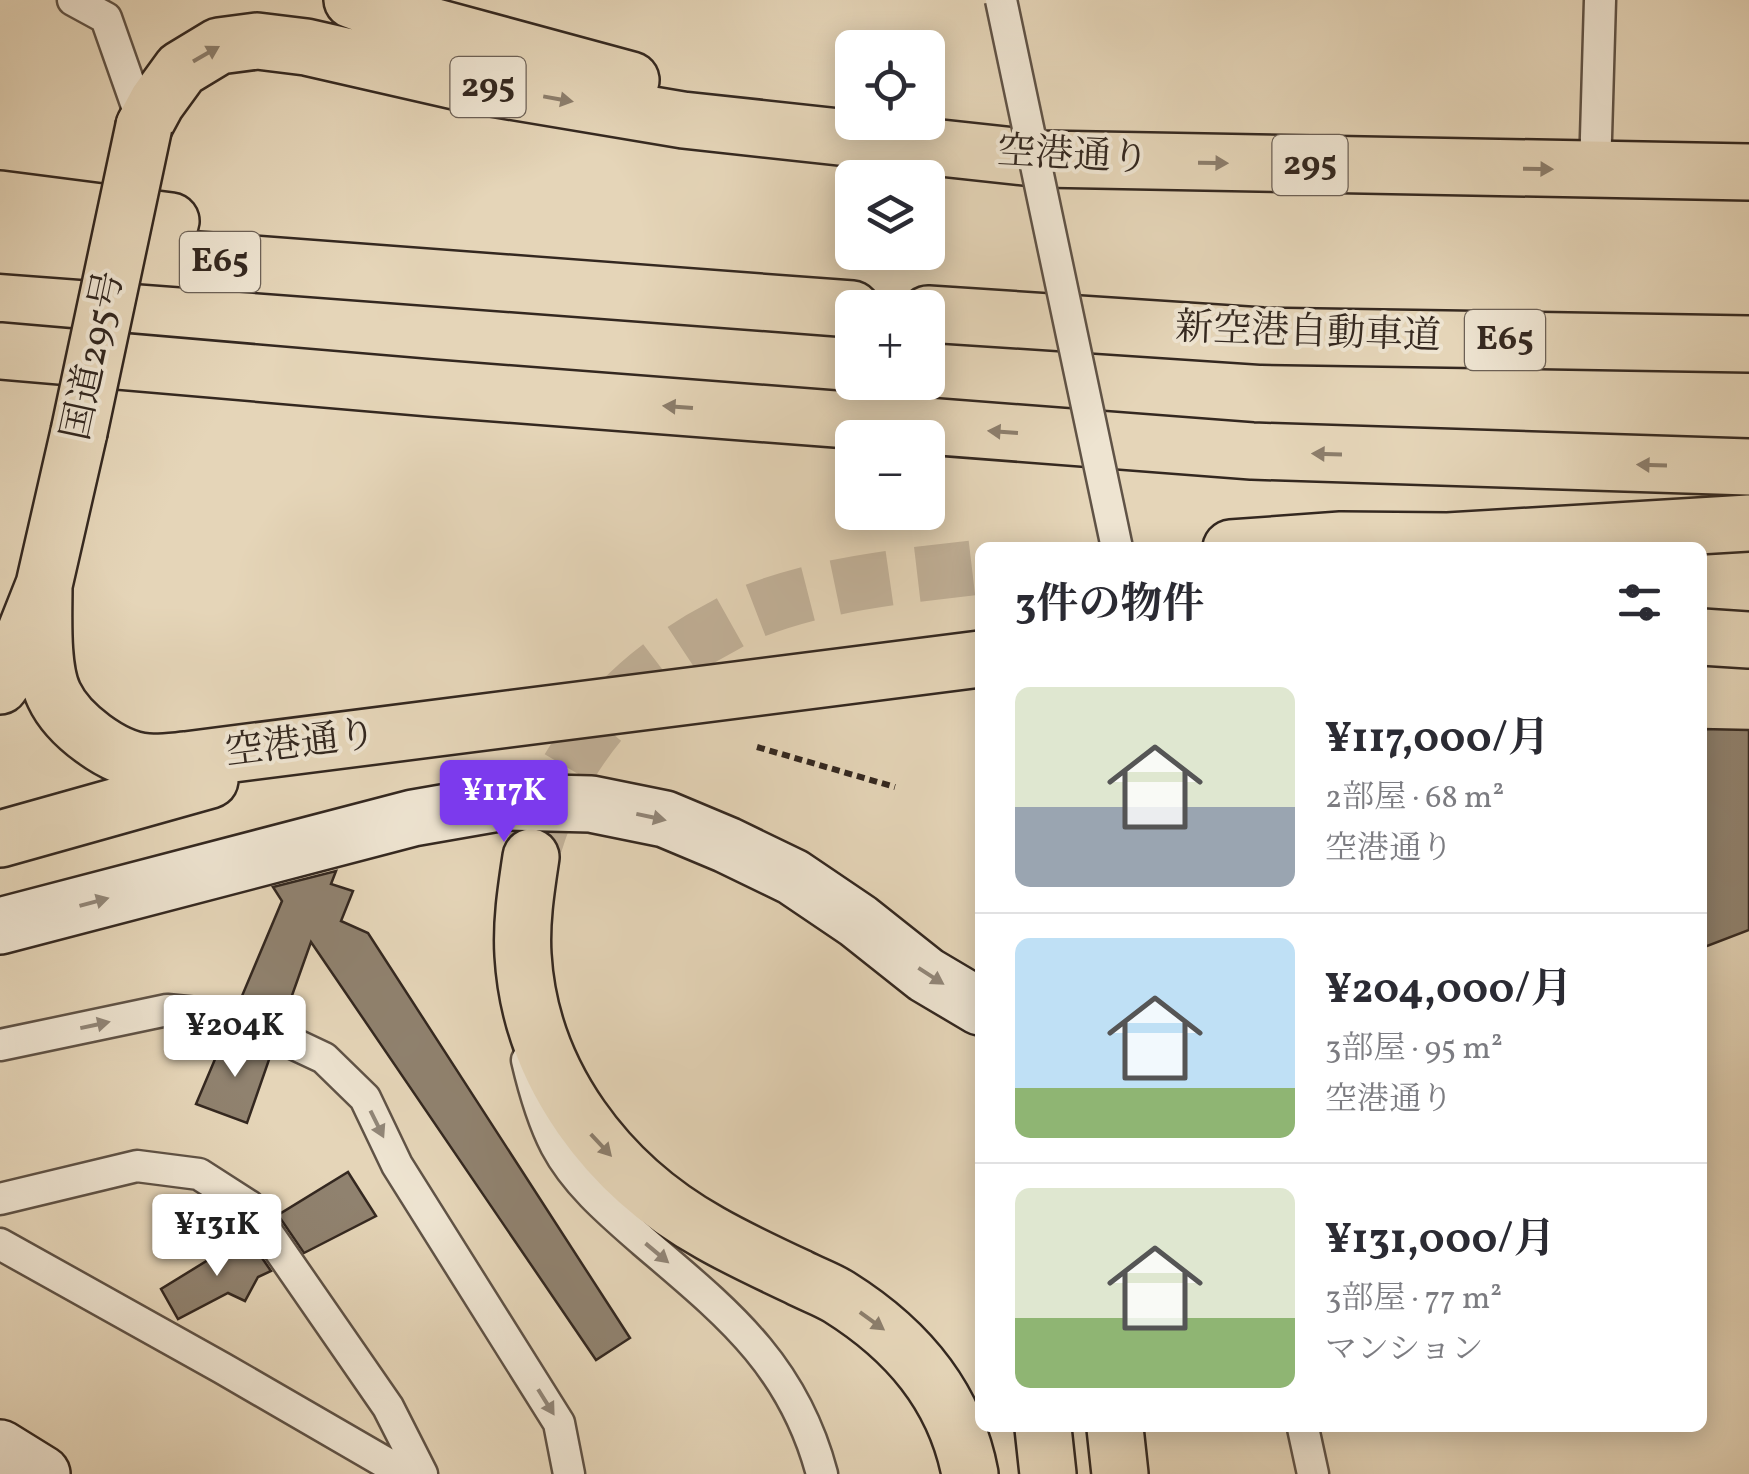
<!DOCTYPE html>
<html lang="ja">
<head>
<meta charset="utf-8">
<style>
	body { margin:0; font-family:Vollkorn,"Noto Serif JP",serif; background:#f7f7f7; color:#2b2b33; height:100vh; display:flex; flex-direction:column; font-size:38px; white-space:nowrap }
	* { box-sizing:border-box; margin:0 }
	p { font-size:32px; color:#7c7c81 }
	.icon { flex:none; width:55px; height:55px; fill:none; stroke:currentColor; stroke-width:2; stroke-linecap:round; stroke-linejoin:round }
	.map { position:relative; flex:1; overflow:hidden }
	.panel { position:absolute; left:975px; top:542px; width:732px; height:890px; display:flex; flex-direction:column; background:#fff; border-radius:15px; box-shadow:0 5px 25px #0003 }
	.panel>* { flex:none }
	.tools { position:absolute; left:835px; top:30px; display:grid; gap:20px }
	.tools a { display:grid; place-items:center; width:110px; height:110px; border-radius:15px; background:#fff; box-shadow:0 5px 25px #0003; font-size:50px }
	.price { position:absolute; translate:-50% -85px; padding:0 22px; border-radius:10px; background:#fff; color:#222; font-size:32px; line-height:65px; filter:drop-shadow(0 2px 5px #0008) }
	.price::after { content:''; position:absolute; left:50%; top:60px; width:30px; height:22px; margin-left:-15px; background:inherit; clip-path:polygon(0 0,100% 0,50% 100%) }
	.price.on { background:#7c3aed; color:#fff }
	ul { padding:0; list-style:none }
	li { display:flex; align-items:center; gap:30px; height:250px; padding:0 40px }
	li+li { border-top:2px solid #e1e1e2 }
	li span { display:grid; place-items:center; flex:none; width:280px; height:200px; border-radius:15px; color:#555 }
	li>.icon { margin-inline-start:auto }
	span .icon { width:120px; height:120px; fill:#fffc; stroke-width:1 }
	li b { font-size:42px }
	h2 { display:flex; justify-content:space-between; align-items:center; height:120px; padding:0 40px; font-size:42px }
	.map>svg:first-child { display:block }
	.building { fill:#90826f; stroke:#342820; stroke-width:2.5 }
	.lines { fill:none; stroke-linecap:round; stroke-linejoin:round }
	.highway-tunnel { stroke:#c2b29a; stroke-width:55; stroke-dasharray:55 28; stroke-linecap:butt }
	.lane-casing { stroke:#605346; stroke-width:35 }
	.secondary-casing { stroke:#342820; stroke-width:60 }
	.highway-casing { stroke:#342820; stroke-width:60 }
	.path { stroke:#342820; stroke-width:6; stroke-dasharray:8 5; stroke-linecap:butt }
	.lane { stroke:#eee4d1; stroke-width:30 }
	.secondary { stroke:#eee4d1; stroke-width:55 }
	.highway { stroke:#e5d5b8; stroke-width:55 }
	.lane-bridge-casing { stroke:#605346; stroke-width:35; stroke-linecap:butt }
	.highway-bridge-casing { stroke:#342820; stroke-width:60; stroke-linecap:butt }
	.lane-bridge { stroke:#eee4d1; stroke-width:30 }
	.highway-bridge { stroke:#e5d5b8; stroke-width:55 }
	.oneway { fill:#8c7e6c }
	.oneway2 { fill:#918678 }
	.labels { text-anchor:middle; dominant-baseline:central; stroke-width:8; stroke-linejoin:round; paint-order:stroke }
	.shield { fill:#eee4d1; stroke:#6c6055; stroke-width:2.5 }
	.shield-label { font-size:35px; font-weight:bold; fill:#342820 }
	.street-label { font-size:38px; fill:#342820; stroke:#eee4d1 }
</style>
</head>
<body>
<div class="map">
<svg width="1749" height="1474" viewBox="0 0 1749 1474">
	<rect width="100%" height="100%" fill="#e5d5b8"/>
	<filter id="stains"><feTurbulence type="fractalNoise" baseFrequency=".002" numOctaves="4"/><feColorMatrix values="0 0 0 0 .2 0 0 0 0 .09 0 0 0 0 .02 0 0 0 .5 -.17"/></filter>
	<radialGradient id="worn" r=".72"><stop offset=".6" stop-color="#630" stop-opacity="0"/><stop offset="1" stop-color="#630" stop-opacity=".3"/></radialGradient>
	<path class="building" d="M1702,729L1749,730V930L1702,948Z
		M336,871L331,884L353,891L341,921L368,933L630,1338L596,1360L311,942L284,1018L261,1008L239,1003L282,901L273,887Z
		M224,1038L250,1044L271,1054L247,1123L196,1104Z
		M348,1172L376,1216L304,1253L278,1215Z
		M247,1236L271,1271L258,1277L245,1301L228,1293L178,1319L161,1289Z"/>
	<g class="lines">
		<path class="highway-tunnel" d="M535,844C565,747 630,675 720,628C731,622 742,615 754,611C826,583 904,576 980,567"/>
		<defs>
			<path id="lane" d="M73,0L106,18L144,126
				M1595,171L1600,0
				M0,1045L167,1010L207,1014L256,1026L324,1058L365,1098L397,1165L559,1423L569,1474
				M527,1060C534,1090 542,1119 556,1146C576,1184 612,1214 644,1242C726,1312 793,1364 822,1474
				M0,1199L137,1166L199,1174L249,1206L388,1407L422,1474
				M0,1244L222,1368L405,1474
				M1303,1428L1313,1474"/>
			<path id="secondary" d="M0,926L413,818L505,802L591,804L665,819L727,845L793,877L858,921L926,975L980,1007
				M0,1448L42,1474"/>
			<path id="highway" d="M352,0L395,16L631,80
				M144,126L157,102L181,69L219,46L257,41L306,47L468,84L683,120L1042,159L1749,172
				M0,199L171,221
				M0,245L852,309
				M928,314L1262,336L1749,344
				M0,351L431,388L1252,451L1749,467
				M1231,548L1341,540L1448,541L1749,523
				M44,585C44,615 41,668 54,695C68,725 113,759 147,762C160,763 174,761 186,760L980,659
				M1702,637L1749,640
				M0,686L9,673L44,585L79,432
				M0,839L210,780
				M531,857C526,890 521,922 523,955C530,1075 608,1176 710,1233C738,1249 768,1263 798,1277C811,1284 826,1289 839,1297C906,1339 955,1395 970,1474
				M1043,1428L1048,1474
				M1115,1428L1120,1474"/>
		</defs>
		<use href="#lane" class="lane-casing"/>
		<use href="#secondary" class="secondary-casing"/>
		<use href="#highway" class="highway-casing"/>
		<path class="path" d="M757,747L895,787"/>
		<use href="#lane" class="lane"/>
		<use href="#secondary" class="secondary"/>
		<use href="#highway" class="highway"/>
		<defs>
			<path id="lane-bridge" d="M1001,0L1117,548"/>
			<path id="highway-bridge" d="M79,432L144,126"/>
		</defs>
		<use href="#lane-bridge" class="lane-bridge-casing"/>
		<use href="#highway-bridge" class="highway-bridge-casing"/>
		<use href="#lane-bridge" class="lane-bridge"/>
		<use href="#highway-bridge" class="highway-bridge"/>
	</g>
	<defs><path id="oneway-solid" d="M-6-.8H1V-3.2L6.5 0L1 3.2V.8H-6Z" transform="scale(2.5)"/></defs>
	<g class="oneway">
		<use href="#oneway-solid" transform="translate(206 54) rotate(-30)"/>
		<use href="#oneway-solid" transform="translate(558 99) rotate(10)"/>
		<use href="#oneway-solid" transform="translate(1213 163) rotate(1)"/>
		<use href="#oneway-solid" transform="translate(1538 169) rotate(1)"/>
		<use href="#oneway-solid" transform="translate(678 407) rotate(-176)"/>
		<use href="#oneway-solid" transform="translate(1003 432) rotate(-176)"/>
		<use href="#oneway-solid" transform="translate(1327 454) rotate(-178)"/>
		<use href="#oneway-solid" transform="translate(1652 465) rotate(-178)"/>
		<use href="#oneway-solid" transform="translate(601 1145) rotate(47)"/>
		<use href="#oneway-solid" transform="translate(872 1321) rotate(36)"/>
	</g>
	<g class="oneway2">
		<use href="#oneway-solid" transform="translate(651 817) rotate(12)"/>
		<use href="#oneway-solid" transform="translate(94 902) rotate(-15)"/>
		<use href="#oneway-solid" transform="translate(931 976) rotate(33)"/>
		<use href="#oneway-solid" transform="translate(95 1025) rotate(-12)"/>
		<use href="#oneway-solid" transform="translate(377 1124) rotate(64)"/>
		<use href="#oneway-solid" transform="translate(657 1253) rotate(40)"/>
		<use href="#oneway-solid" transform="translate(546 1402) rotate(58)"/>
	</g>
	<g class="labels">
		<g class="shield">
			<rect x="450.5" y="57" width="75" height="60" rx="8"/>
			<rect x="1272.5" y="135" width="75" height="60" rx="8"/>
			<rect x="180" y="232" width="80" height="60" rx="8"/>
			<rect x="1465" y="310" width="80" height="60" rx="8"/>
		</g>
		<g class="shield-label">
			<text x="488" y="87">295</text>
			<text x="1310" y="165">295</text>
			<text x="220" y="262">E65</text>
			<text x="1505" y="340">E65</text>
		</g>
		<g class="street-label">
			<text transform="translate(1073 157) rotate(3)">空港通り</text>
			<text transform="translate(1308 334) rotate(2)">新空港自動車道</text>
			<text transform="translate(95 356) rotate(-78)">国道295号</text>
			<text transform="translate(301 745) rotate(-7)">空港通り</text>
		</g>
	</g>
	<rect width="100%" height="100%" filter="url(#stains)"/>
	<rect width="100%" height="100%" fill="url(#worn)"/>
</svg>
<div class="tools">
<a><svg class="icon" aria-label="locate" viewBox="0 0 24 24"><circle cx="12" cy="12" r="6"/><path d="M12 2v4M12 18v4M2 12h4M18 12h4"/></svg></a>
<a><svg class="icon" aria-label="layers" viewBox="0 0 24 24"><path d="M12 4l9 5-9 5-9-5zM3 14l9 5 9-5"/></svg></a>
<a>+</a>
<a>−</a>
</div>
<b class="price on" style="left:504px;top:845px">¥117K</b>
<b class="price" style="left:235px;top:1080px">¥204K</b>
<b class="price" style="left:217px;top:1279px">¥131K</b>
<section class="panel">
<h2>3件の物件<svg class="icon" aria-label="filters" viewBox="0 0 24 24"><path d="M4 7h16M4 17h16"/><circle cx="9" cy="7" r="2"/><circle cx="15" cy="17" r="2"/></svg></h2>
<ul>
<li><span style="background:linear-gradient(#dfe7d0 60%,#9aa5b1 0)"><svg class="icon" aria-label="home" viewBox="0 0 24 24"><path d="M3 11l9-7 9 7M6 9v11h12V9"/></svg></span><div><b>¥117,000/月</b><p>2部屋 · 68 m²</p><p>空港通り</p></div></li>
<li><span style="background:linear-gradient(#bfe0f5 75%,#8fb573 0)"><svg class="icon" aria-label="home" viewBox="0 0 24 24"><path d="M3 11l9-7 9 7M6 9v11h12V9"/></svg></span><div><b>¥204,000/月</b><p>3部屋 · 95 m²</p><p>空港通り</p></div></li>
<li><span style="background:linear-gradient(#dfe7d0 65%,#8fb573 0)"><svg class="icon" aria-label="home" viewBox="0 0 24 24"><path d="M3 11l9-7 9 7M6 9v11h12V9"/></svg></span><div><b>¥131,000/月</b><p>3部屋 · 77 m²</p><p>マンション</p></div></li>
</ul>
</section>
</div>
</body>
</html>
